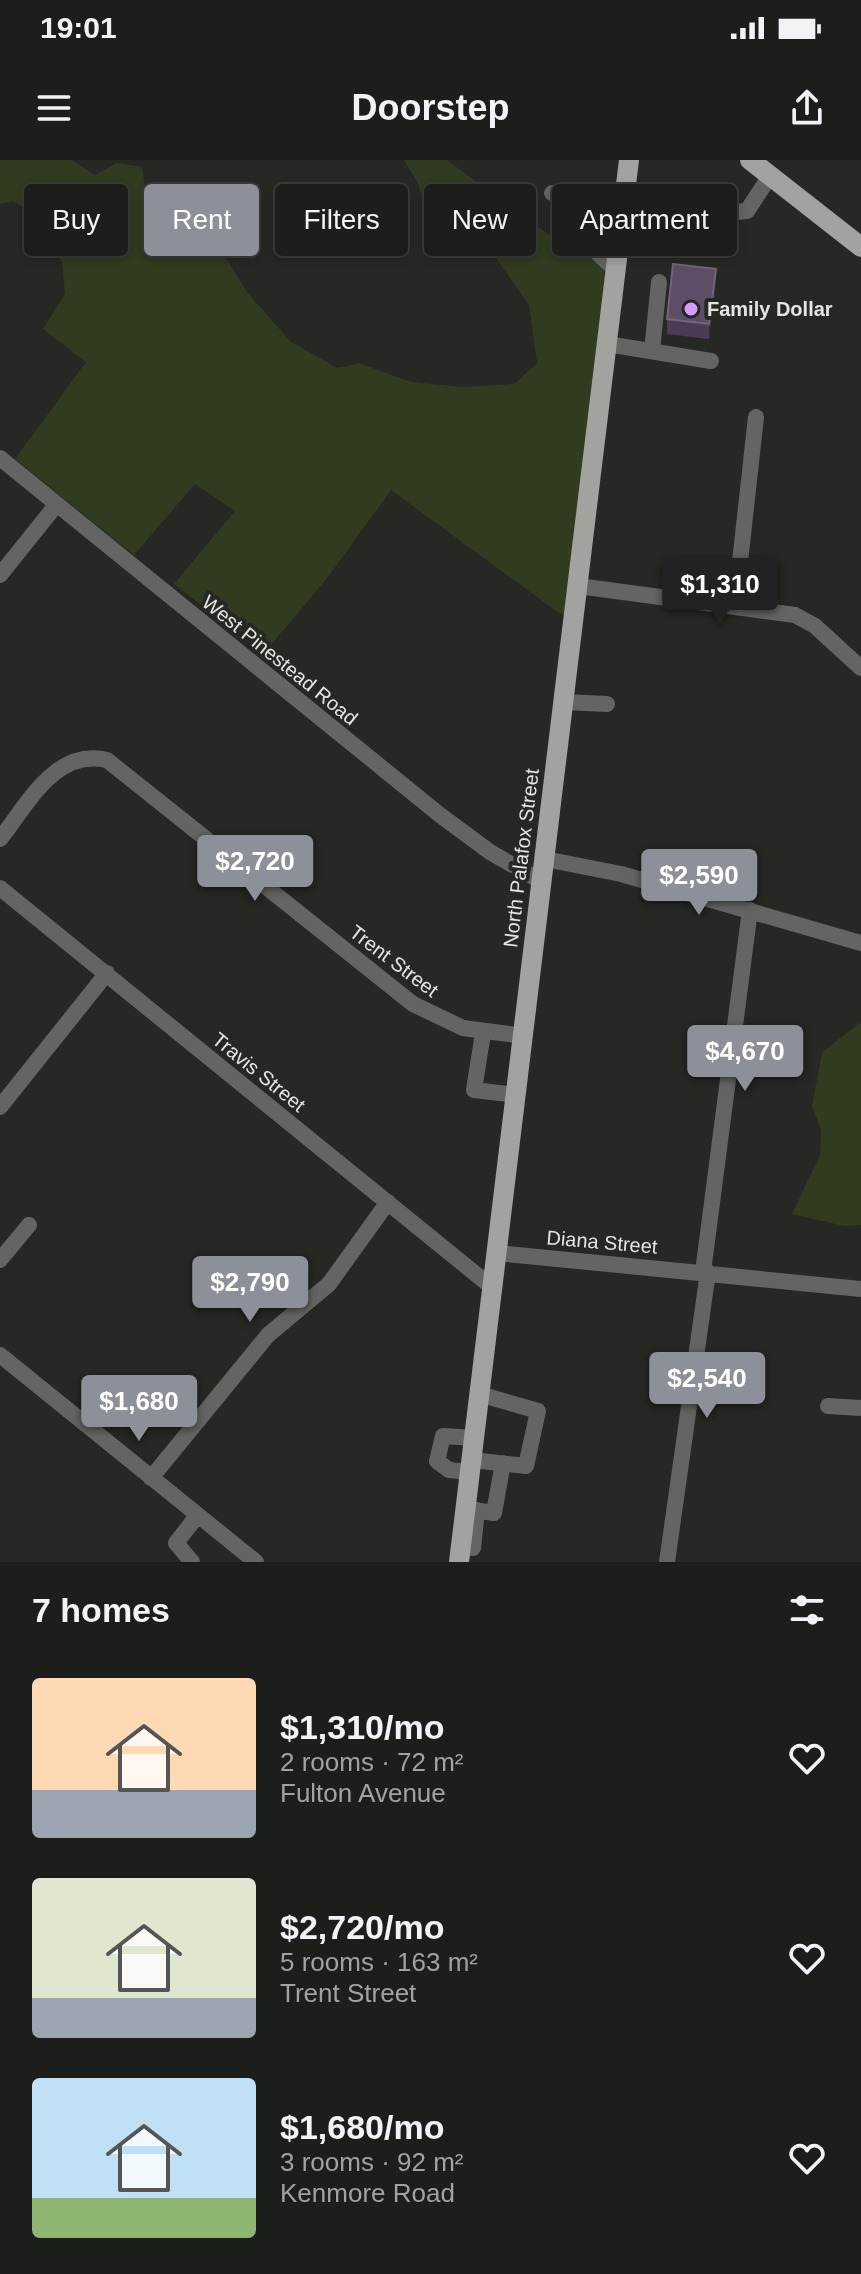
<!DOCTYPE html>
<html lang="en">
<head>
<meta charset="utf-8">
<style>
	body { margin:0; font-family:Helvetica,sans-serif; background:#252724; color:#f1f3f6; height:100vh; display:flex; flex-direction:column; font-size:30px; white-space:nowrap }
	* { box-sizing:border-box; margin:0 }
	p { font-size:26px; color:#a0a2a3 }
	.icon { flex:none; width:44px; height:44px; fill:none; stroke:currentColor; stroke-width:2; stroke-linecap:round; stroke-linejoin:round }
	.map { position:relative; height:1402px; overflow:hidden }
	.drawer { display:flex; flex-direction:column; background:#1c1e1b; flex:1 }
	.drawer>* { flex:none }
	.guide { position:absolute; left:24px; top:24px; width:814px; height:72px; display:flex; gap:16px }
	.price { position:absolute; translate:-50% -68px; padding:0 18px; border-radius:8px; background:#8c9099; color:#fff; font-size:26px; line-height:52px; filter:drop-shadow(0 2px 4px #0008) }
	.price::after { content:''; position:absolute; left:50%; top:48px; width:24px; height:18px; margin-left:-12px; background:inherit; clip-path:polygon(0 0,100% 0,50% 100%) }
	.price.on { background:#222; color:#fff }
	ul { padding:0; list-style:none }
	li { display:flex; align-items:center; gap:24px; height:200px; padding:0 32px }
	li span { display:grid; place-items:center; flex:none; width:224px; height:160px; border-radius:8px; color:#555 }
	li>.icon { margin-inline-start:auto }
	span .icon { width:96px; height:96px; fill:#fffc; stroke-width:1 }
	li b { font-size:34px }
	h2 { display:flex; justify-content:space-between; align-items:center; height:96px; padding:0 32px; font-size:34px }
	.pill { padding:0 28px; border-radius:8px; background:#1c1e1b; box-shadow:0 4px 12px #0003,0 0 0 2px #3a3c3a; font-size:28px; line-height:72px }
	.pill.on { background:#8c9099; color:#fff }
	.status { display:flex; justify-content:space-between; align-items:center; height:56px; padding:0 40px; background:#1c1e1b; direction:ltr }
	.status svg { height:22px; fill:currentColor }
	header { display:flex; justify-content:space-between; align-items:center; height:104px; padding:0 32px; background:#1c1e1b; font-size:36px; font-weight:700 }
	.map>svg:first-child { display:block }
	.green { fill:#313b1f }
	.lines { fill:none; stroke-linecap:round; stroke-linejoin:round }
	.minor { stroke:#646563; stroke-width:16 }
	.major { stroke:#a1a39e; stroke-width:20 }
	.wall { fill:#4c3b56 }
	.shaded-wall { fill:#362c3c }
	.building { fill:#5d4d66; stroke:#726579; stroke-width:2 }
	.poi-dot { fill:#d79bf9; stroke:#262824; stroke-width:3 }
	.labels { text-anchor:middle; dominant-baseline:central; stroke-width:8; stroke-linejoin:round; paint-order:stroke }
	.poi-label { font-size:20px; font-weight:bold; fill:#e4e5e2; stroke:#262824; text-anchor:start }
	.street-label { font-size:20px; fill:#e4e5e2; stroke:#262824 }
</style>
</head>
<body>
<div class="status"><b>19:01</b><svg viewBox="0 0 49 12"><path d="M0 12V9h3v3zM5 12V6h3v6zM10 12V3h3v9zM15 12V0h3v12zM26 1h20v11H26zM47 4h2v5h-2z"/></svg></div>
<header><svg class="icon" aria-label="menu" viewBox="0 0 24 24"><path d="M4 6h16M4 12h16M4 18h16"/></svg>Doorstep<svg class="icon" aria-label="share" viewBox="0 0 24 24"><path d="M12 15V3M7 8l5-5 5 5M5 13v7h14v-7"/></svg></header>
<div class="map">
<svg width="861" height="1402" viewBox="0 0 861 1402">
	<rect width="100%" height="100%" fill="#262824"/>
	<path class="green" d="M0,0H72L95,15L117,3L142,7L148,46L172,69L206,66L247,132L291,182L338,208L359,203L411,222L464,227L514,224L537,203L529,145L488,87L427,54L418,23L404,0H447L568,89L612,94L569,455L559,453L391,330L328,417L264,493L174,424L235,351L195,324L134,395L15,299L86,202L43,169L65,134L62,102L45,61L13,41L0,44Z
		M861,862V1065L844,1066L792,1054L820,995L821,970L812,946L822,892Z"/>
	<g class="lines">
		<path class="minor" d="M552,33L596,39
			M625,34L736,52L747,51L770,16
			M617,103H608L590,86L596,39L624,44
			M607,184L711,201
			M652,191L659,122
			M0,298L440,655L490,692L542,722
			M0,415L57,344
			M578,426L795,455L815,466L861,508
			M735,447L756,257
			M564,542L607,544
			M0,679C28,644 55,588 107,600L413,844L463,868L524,876
			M545,699L621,714L861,783
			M0,728L493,1128
			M483,873L474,930L517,935
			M0,947L107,813
			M497,1093L861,1129
			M0,1100L29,1065
			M703,1112L750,750
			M0,1195L256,1402
			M828,1246L861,1248
			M472,1300L526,1306L538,1251L479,1234
			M470,1312L449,1310L437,1301L443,1276L474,1278
			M151,1318L268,1175L329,1124L388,1042
			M466,1349L494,1353L503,1303
			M461,1386L473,1388L477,1350
			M192,1402L176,1383L197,1356
			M667,1402L708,1112"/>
		<path class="major" d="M750,0L861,87
			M459,1402L629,0"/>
	</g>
	<path class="wall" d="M716,124L709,179L667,174V159Z"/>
	<path class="shaded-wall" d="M716,109V124L709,179V164Z"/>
	<path class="building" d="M673,104L716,109L709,164L667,159Z"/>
	<circle class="poi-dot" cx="691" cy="149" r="8"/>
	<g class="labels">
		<g class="poi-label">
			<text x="707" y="149">Family Dollar</text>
		</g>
		<g class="street-label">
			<text transform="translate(280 500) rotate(39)">West Pinestead Road</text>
			<text transform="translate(521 698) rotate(-83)">North Palafox Street</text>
			<text transform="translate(394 801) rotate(37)">Trent Street</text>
			<text transform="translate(259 912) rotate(39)">Travis Street</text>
			<text transform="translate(602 1082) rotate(5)">Diana Street</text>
		</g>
	</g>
</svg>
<b class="price on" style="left:720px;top:466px">$1,310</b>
<b class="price" style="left:255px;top:743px">$2,720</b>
<b class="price" style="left:699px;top:757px">$2,590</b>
<b class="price" style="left:745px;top:933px">$4,670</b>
<b class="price" style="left:250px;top:1164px">$2,790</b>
<b class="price" style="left:707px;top:1260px">$2,540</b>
<b class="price" style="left:139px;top:1283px">$1,680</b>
<div class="guide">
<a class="pill">Buy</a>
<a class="pill on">Rent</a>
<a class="pill">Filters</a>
<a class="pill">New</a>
<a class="pill">Apartment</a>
</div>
</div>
<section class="drawer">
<h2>7 homes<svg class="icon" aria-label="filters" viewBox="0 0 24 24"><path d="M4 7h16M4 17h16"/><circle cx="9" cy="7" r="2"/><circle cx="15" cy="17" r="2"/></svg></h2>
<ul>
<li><span style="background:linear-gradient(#ffd9b3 70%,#9aa5b1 0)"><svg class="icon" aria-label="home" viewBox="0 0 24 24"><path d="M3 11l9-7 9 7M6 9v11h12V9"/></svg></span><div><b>$1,310/mo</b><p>2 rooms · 72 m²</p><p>Fulton Avenue</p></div><svg class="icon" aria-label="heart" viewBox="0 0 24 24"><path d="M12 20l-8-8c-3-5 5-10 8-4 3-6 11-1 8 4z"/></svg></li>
<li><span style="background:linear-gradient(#dfe7d0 75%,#9aa5b1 0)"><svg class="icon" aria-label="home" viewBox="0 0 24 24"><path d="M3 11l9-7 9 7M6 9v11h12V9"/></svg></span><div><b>$2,720/mo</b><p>5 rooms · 163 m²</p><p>Trent Street</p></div><svg class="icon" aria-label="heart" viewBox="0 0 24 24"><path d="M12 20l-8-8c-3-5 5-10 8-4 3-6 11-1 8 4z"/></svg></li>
<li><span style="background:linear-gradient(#bfe0f5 75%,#8fb573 0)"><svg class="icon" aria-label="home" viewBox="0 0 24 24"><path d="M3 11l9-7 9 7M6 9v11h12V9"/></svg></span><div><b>$1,680/mo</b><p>3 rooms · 92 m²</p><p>Kenmore Road</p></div><svg class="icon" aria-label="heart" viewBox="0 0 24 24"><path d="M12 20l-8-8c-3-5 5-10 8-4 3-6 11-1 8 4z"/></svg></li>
</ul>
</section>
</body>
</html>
